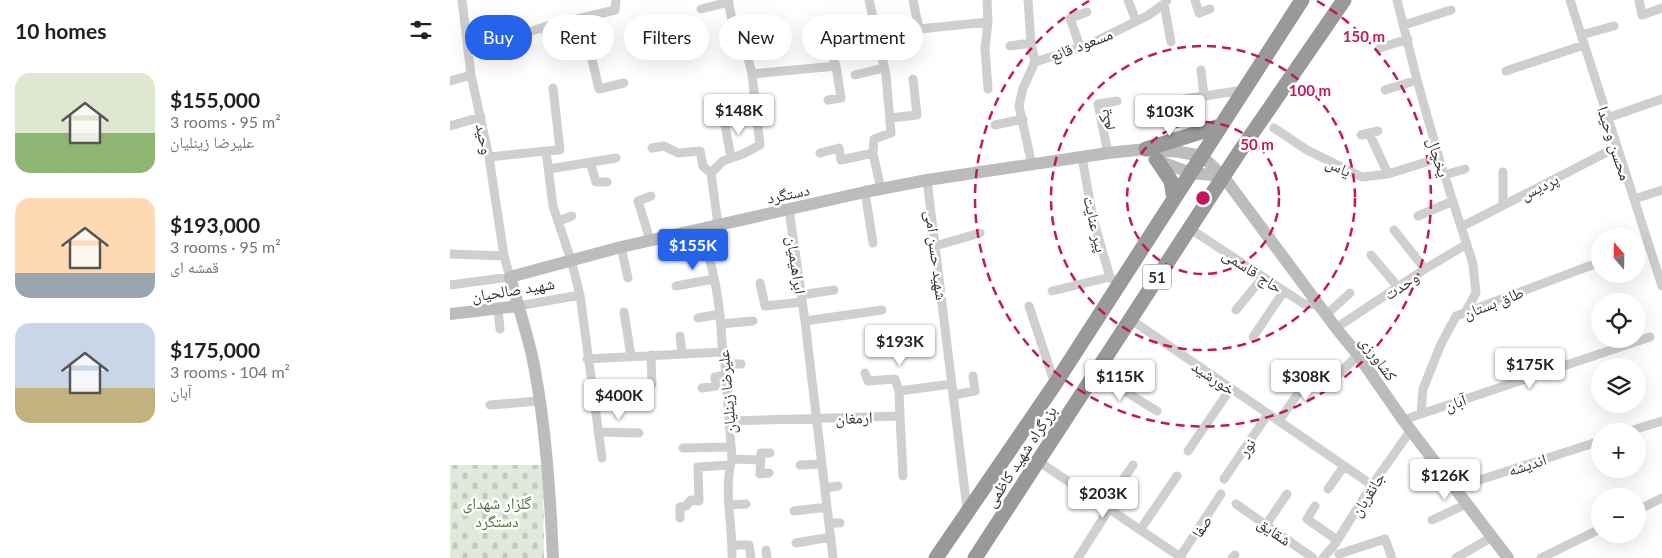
<!DOCTYPE html>
<html lang="en">
<head>
<meta charset="utf-8">
<style>
	body { margin:0; font-family:Lato,"Noto Naskh Arabic",sans-serif; background:#f2f2f2; color:#202124; height:100vh; display:flex; flex-direction:column; font-size:19px; white-space:nowrap }
	* { box-sizing:border-box; margin:0 }
	p { font-size:16px; color:#757577 }
	.icon { flex:none; width:28px; height:28px; fill:none; stroke:currentColor; stroke-width:2; stroke-linecap:round; stroke-linejoin:round }
	.map { position:relative; flex:1; overflow:hidden }
	.side { display:flex; flex-direction:column; background:#fff; width:450px }
	.side>* { flex:none }
	.guide { position:absolute; left:15px; top:15px; width:475px; height:45px; display:flex; gap:10px }
	.needle { width:32px; rotate:340deg }
	.fabs { position:absolute; left:1141px; top:228px; display:grid; gap:10px }
	.fabs a { display:grid; place-items:center; width:55px; height:55px; border-radius:50%; background:#fff; box-shadow:0 5px 20px #0002; font-size:25px }
	.price { position:absolute; translate:-50% -42px; padding:0 11px; border-radius:5px; background:#fff; color:#222; font-size:16px; line-height:32px; filter:drop-shadow(0 1px 2px #0008) }
	.price::after { content:''; position:absolute; left:50%; top:30px; width:15px; height:11px; margin-left:-8px; background:inherit; clip-path:polygon(0 0,100% 0,50% 100%) }
	.price.selected { background:#2563eb; color:#fff }
	ul { padding:0; list-style:none }
	li { display:flex; align-items:center; gap:15px; height:125px; padding:0 15px }
	li span { display:grid; place-items:center; flex:none; width:140px; height:100px; border-radius:15px; color:#555 }
	li>.icon { margin-inline-start:auto }
	span .icon { width:60px; height:60px; fill:#fffc; stroke-width:1 }
	li b { font-size:21px }
	h2 { display:flex; justify-content:space-between; align-items:center; height:60px; padding:0 15px; font-size:21px }
	.chip { padding:0 18px; border-radius:22px; background:#fff; box-shadow:0 5px 20px #0002; font-size:18px; line-height:45px }
	.chip.selected { background:#2563eb; color:#fff }
	main { display:flex; flex:1; min-height:0 }
	.map>svg:first-child { display:block }
	.cemetery { fill:url(#cemetery-stones) }
	.lines { fill:none; stroke-linecap:round; stroke-linejoin:round }
	.street { stroke:#cfcfcf; stroke-width:9 }
	.secondary { stroke:#bcbcbc; stroke-width:12 }
	.highway { stroke:#999; stroke-width:15 }
	.ring { fill:none; stroke:#c2185b; stroke-width:2.5; stroke-dasharray:9 6 }
	.labels { text-anchor:middle; dominant-baseline:central; stroke-width:5; stroke-linejoin:round; paint-order:stroke }
	.shield { fill:#fff; stroke:#707070; stroke-width:1 }
	.shield-label { font-size:15px; font-weight:bold; fill:#323232 }
	.street-label { font-size:16px; fill:#323232; stroke:#fff }
	.park-label { font-size:16px; fill:#586b42; stroke:#fff }
	.centre { fill:#c2185b; stroke:#fff; stroke-width:2.5 }
	.ring-label { font-size:15px; text-anchor:middle; font-weight:bold; fill:#c2185b; stroke:#fff; stroke-width:5; stroke-linejoin:round; paint-order:stroke }
</style>
</head>
<body>
<main>
<section class="side">
<h2>10 homes<svg class="icon" aria-label="filters" viewBox="0 0 24 24"><path d="M4 7h16M4 17h16"/><circle cx="9" cy="7" r="2"/><circle cx="15" cy="17" r="2"/></svg></h2>
<ul>
<li><span style="background:linear-gradient(#dfe7d0 60%,#8fb573 0)"><svg class="icon" aria-label="home" viewBox="0 0 24 24"><path d="M3 11l9-7 9 7M6 9v11h12V9"/></svg></span><div><b>$155,000</b><p>3 rooms · 95 m²</p><p>علیرضا زینلیان</p></div></li>
<li><span style="background:linear-gradient(#ffd9b3 75%,#9aa5b1 0)"><svg class="icon" aria-label="home" viewBox="0 0 24 24"><path d="M3 11l9-7 9 7M6 9v11h12V9"/></svg></span><div><b>$193,000</b><p>3 rooms · 95 m²</p><p>قمشه ای</p></div></li>
<li><span style="background:linear-gradient(#c9d6e8 65%,#c2b280 0)"><svg class="icon" aria-label="home" viewBox="0 0 24 24"><path d="M3 11l9-7 9 7M6 9v11h12V9"/></svg></span><div><b>$175,000</b><p>3 rooms · 104 m²</p><p>آبان</p></div></li>
</ul>
</section>
<div class="map">
<svg width="1212" height="558" viewBox="0 0 1212 558">
	<defs>
		<pattern id="cemetery-stones" width="16" height="16" patternUnits="userSpaceOnUse" patternTransform="scale(1.25)"><rect width="16" height="16" fill="#e3e8dc"/><path d="M2 7V4a2 2 0 0 1 4 0v3zM10 15v-3a2 2 0 0 1 4 0v3z" fill="#c3c7bd"/></pattern>
	</defs>
	<rect width="100%" height="100%" fill="#fff"/>
	<path class="cemetery" d="M0,465H93L94,558H0Z"/>
	<g class="lines">
		<path class="street" d="M419,0L436,75L441,133L424,139L423,153L431,190
			M463,0L469,29L538,22
			M537,0L538,22L535,48L538,89
			M578,0L581,43L585,62
			M678,0L686,21
			M745,0L749,13L760,9
			M947,0L967,80L989,158L1023,264L1026,293L1016,311
			M1120,0L1212,286
			M1189,0L1192,15L1212,8
			M714,4L721,42
			M251,9L279,2
			M123,20L131,50L141,55L149,89L174,83
			M954,25L1001,10
			M94,27L99,44
			M1131,35L1164,26
			M388,37L425,29
			M560,46L581,43
			M630,47L620,18L637,12
			M930,48L958,39
			M18,52L94,27L165,10L166,0
			M751,70L754,95
			M1056,71L1134,45
			M302,74L386,66
			M405,75L434,68
			M0,81L21,75
			M935,90L967,80
			M378,100L391,98L386,66L379,48
			M721,101L794,90
			M440,118L467,115L463,79
			M1157,118L1212,99
			M545,125L573,119
			M0,126L31,117
			M824,128L857,150L912,177L938,174L989,158
			M919,133L938,174
			M911,135L928,131
			M202,148L214,146L228,153L250,151L253,166L261,173
			M96,151L110,150L103,88
			M370,153L389,148L391,160L423,153
			M658,153L648,104L667,101
			M39,157L96,151L103,206L121,260L130,295L152,458
			M632,157L643,219L660,277L669,286
			M281,158L272,108L283,105
			M140,162L146,182H157
			M582,165L569,106L573,88L585,62L638,45L697,16L714,4L717,0
			M99,169L166,158
			M1053,172V204
			M994,175L1015,169
			M477,180L517,509
			M415,192L423,243
			M1184,199L1212,190
			M339,209L355,321L383,558
			M968,216L1003,201
			M109,221L122,216
			M268,225L261,173L273,161L293,154L310,145L302,74L293,38L282,20L278,0
			M1011,227L1167,147
			M739,228L854,304L870,305
			M250,229C260,256 267,286 270,315C272,332 271,348 275,364L282,459C273,489 283,526 282,558
			M944,230L975,269
			M200,240L188,201L201,196
			M485,246L530,233
			M171,247L178,278
			M1188,248L1198,245
			M258,251H274
			M0,254L54,256
			M921,255L948,287
			M310,283L315,306L352,302
			M0,285L60,277L54,256L39,157L21,75L12,0
			M226,286L264,279
			M602,291L660,277
			M351,295L384,290
			M68,306L130,295
			M579,306L605,384
			M48,309L50,329
			M786,310L813,277
			M174,312L181,356
			M876,315L900,293
			M248,318L270,314
			M680,319L922,485
			M355,321L432,310
			M271,324L303,321
			M886,328L975,269L1017,244
			M230,336L232,354
			M803,337L834,291
			M201,355L202,384
			M137,359L272,352
			M275,364H291
			M415,373L418,381L445,379L449,391
			M645,373L707,411
			M877,386L908,355
			M252,388L266,386L265,377L275,375
			M504,395L525,391L523,376
			M40,405L89,401
			M971,414L973,389L991,344L1006,316L1150,262
			M450,416L453,476
			M953,420L1200,337
			M279,421L450,416L449,391L502,384
			M829,421L864,370
			M1180,431L1212,421
			M148,432L189,433
			M233,448L280,447
			M738,451L781,388
			M282,459L311,460
			M588,461L732,558
			M350,465L372,464
			M319,473L310,474L311,453H320
			M774,479L818,414
			M375,488L388,486
			M1005,488L1150,441
			M878,489L894,466
			M786,504L863,558
			M279,505L296,504
			M655,506L683,465
			M865,506L857,519L887,540
			M1188,510L1212,498
			M344,511L377,507
			M230,518V507L236,506L241,500L249,501L248,467L280,465
			M982,520L1017,504
			M379,523H390
			M816,525L837,494
			M690,530L727,476
			M346,543L381,537
			M283,545H299L301,558
			M316,550L317,558
			M889,554L935,539L942,558
			M730,557L771,494
			M628,558L659,509
			M782,558L785,555
			M873,558L885,544L922,485L961,430
			M1006,558L1042,537
			M1091,558L1150,529"/>
		<path class="secondary" d="M704,159L741,173L773,176
			M0,314L68,306
			M103,558C100,493 96,429 84,365C78,335 68,306 60,277L171,247L415,192L477,180L658,153L696,149L730,152L752,156L773,176L886,328L908,355L953,420L1058,558"/>
		<path class="highway" d="M696,149L770,126
			M707,160L721,181L724,199
			M486,558L605,384L852,0
			M525,558L788,154L894,0"/>
	</g>
	<g class="ring">
		<circle cx="753" cy="198" r="76"/>
		<circle cx="753" cy="198" r="152"/>
		<path d="M867 1A228 228 0 1 1 639 1"/>
	</g>
	<g class="labels">
		<rect class="shield" x="693" y="264.5" width="28" height="25" rx="4"/>
		<g class="shield-label">
			<text x="707" y="277">51</text>
		</g>
		<g class="street-label">
			<text transform="translate(631 44) rotate(-21)">مسعود قانع</text>
			<text transform="translate(653 120) rotate(-96)">یکم</text>
			<text transform="translate(35 139) rotate(79)">وحید</text>
			<text transform="translate(1165 143) rotate(72)">محسن وحیدا</text>
			<text transform="translate(989 157) rotate(73)">یخچال</text>
			<text transform="translate(889 166) rotate(26)">یاس</text>
			<text transform="translate(1089 186) rotate(-26)">پردیس</text>
			<text transform="translate(338 193) rotate(-12)">دستگرد</text>
			<text transform="translate(646 224) rotate(77)">پیر عنایت</text>
			<text transform="translate(487 255) rotate(83)">شهید حسن امی</text>
			<text transform="translate(347 265) rotate(82)">ابراهیمیان</text>
			<text transform="translate(803 270) rotate(33)">حاج قاسمی</text>
			<text transform="translate(951 285) rotate(-33)">وحدت</text>
			<text transform="translate(63 289) rotate(-9)">شهید صالحیان</text>
			<text transform="translate(1043 302) rotate(-21)">طاق بستان</text>
			<text transform="translate(929 358) rotate(54)">کشاورزی</text>
			<text transform="translate(764 377) rotate(34)">خورشید</text>
			<text transform="translate(276 392) rotate(-95)">علیرضا زینلیان</text>
			<text transform="translate(1005 402) rotate(-19)">آبان</text>
			<text transform="translate(404 417) rotate(-2)">ارمغان</text>
			<text transform="translate(796 447) rotate(-56)">نور</text>
			<text transform="translate(570 456) rotate(-57)">بزرگراه شهید کاظمی</text>
			<text transform="translate(1077 464) rotate(-18)">اندیشه</text>
			<text transform="translate(917 494) rotate(-57)">جانقربان</text>
			<text transform="translate(751 526) rotate(-57)">صفا</text>
			<text transform="translate(825 531) rotate(35)">شقایق</text>
		</g>
		<g class="park-label">
			<text x="47" y="502">گلزار شهدای<tspan x="47" dy="18">دستگرد</tspan></text>
		</g>
	</g>
	<circle cx="753" cy="198" r="8" class="centre"/>
	<g class="ring-label">
		<text x="914" y="42">150 m</text>
		<text x="860" y="96">100 m</text>
		<text x="807" y="150">50 m</text>
	</g>
</svg>
<div class="fabs">
<a><svg class="needle" viewBox="-14 -14 28 28"><path d="M0-13l5 13h-10z" fill="#e53935"/><path d="M0 13l5-13h-10z" fill="#757577"/></svg></a>
<a><svg class="icon" aria-label="locate" viewBox="0 0 24 24"><circle cx="12" cy="12" r="6"/><path d="M12 2v4M12 18v4M2 12h4M18 12h4"/></svg></a>
<a><svg class="icon" aria-label="layers" viewBox="0 0 24 24"><path d="M12 4l9 5-9 5-9-5zM3 14l9 5 9-5"/></svg></a>
<a>+</a>
<a>−</a>
</div>
<b class="price" style="left:289px;top:136px">$148K</b>
<b class="price" style="left:720px;top:137px">$103K</b>
<b class="price selected" style="left:243px;top:271px">$155K</b>
<b class="price" style="left:450px;top:367px">$193K</b>
<b class="price" style="left:1080px;top:390px">$175K</b>
<b class="price" style="left:670px;top:402px">$115K</b>
<b class="price" style="left:856px;top:402px">$308K</b>
<b class="price" style="left:169px;top:421px">$400K</b>
<b class="price" style="left:995px;top:501px">$126K</b>
<b class="price" style="left:653px;top:519px">$203K</b>
<div class="guide">
<a class="chip selected">Buy</a>
<a class="chip">Rent</a>
<a class="chip">Filters</a>
<a class="chip">New</a>
<a class="chip">Apartment</a>
</div>
</div>
</main>
</body>
</html>
